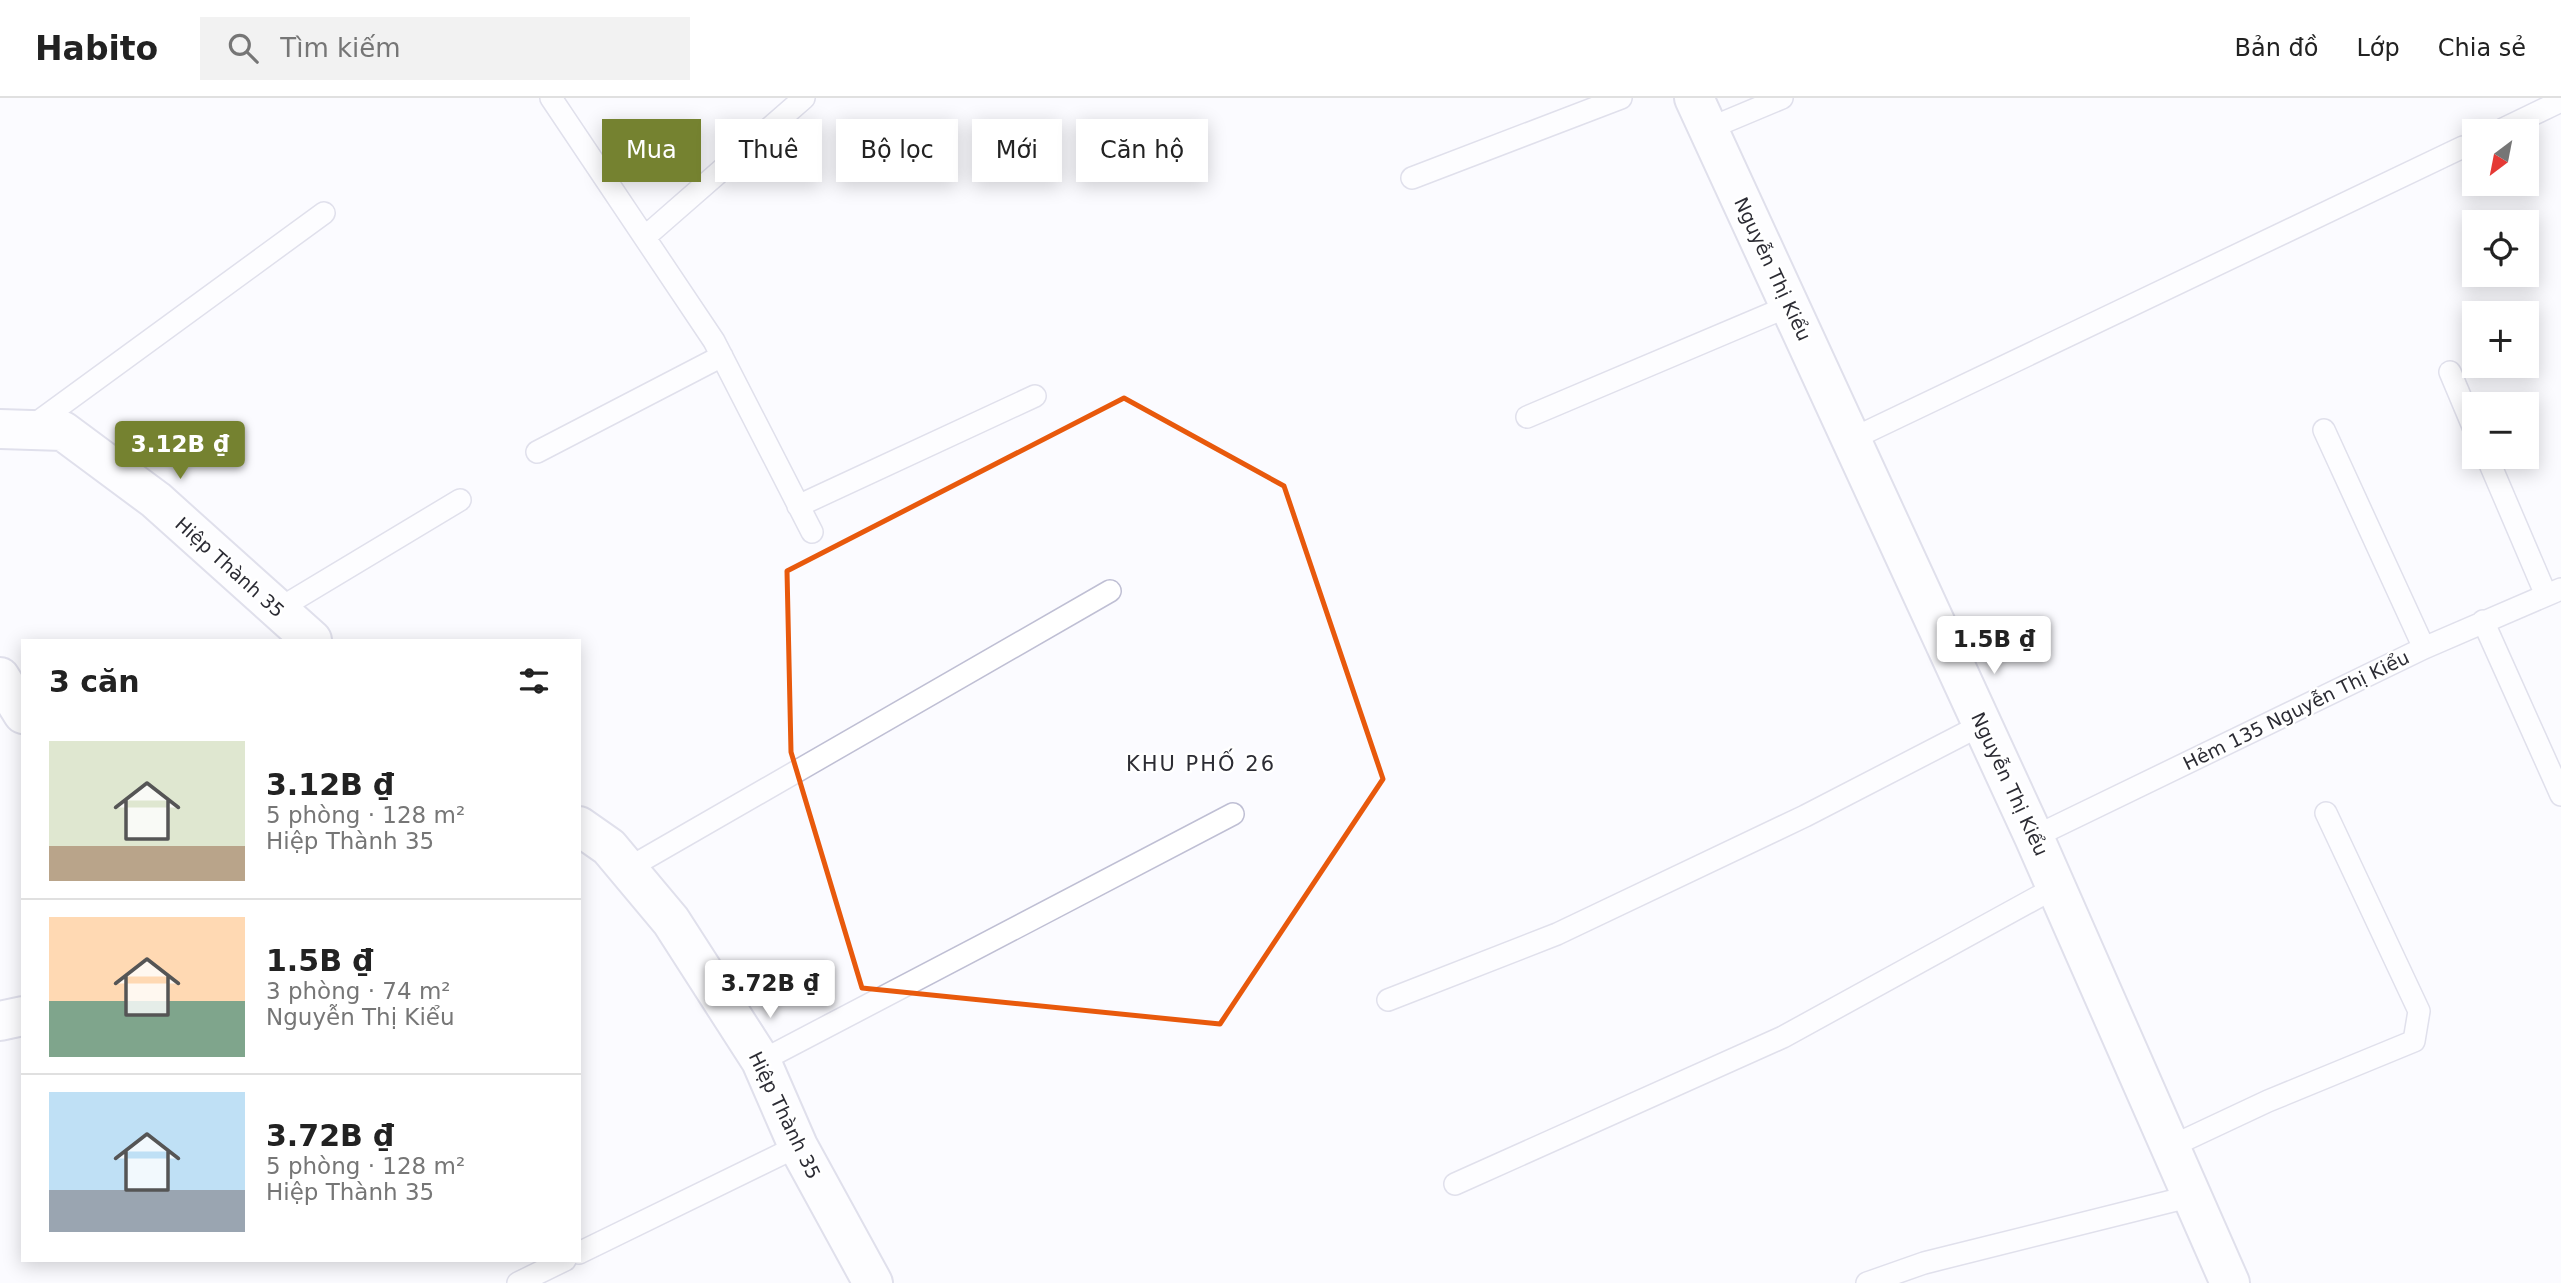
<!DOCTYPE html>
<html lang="vi">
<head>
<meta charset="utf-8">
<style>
	body { margin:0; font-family:"DejaVu Sans",sans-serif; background:#f2f2f2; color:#222; height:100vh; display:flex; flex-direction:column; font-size:26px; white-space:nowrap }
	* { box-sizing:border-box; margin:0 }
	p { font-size:23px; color:#767676 }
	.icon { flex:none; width:38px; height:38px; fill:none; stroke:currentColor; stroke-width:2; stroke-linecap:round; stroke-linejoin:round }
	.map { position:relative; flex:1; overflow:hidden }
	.side { position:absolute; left:21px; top:541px; width:560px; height:623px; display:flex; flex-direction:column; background:#fff; border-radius:0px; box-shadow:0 4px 18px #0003 }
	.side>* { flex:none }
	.hud { position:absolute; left:602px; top:21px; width:665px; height:63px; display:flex; gap:14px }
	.needle { width:46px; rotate:212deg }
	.controls { position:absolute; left:2462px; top:21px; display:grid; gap:14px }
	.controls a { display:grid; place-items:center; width:77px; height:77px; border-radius:0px; background:#fff; box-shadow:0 4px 18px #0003; font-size:35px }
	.price { position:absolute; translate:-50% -60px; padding:0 16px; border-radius:7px; background:#fff; color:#222; font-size:23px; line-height:46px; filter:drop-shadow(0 2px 4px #0008) }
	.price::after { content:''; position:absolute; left:50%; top:42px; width:21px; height:16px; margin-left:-10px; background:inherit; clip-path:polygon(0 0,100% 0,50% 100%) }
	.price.current { background:#758230; color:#fff }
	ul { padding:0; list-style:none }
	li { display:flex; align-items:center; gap:21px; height:175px; padding:0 28px }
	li+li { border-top:2px solid #e0e0e0 }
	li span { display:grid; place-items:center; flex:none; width:196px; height:140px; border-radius:0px; color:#555 }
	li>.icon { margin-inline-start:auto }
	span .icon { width:84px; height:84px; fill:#fffc; stroke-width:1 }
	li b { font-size:30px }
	h2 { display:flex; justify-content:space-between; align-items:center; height:84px; padding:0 28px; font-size:30px }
	.tag { padding:0 24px; border-radius:0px; background:#fff; box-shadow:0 4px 18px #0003; font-size:24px; line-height:63px }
	.tag.current { background:#758230; color:#fff }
	header { display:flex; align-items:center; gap:42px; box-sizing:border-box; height:98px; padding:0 35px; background:#fff; border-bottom:2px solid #e0e0e0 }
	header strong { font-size:33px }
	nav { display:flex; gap:38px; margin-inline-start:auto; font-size:24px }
	.search { width:490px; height:63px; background:#f2f2f2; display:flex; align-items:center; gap:18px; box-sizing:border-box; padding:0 24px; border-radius:0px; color:#767676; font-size:26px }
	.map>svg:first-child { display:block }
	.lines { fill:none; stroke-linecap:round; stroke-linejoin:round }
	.lane-casing { stroke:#bfbfd4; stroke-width:24 }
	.street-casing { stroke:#bfbfd4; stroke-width:42 }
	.lane { stroke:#fff; stroke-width:21 }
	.street { stroke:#fff; stroke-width:38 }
	.marked { fill:none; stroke:#e8590c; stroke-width:5; stroke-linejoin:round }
	.labels { text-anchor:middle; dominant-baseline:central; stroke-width:5; stroke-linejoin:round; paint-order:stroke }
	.street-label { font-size:19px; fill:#2c2c34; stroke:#fff }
	.neighbourhood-label { font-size:21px; letter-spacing:2px; fill:#2c2c34; stroke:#fff }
</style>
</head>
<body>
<header>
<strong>Habito</strong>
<div class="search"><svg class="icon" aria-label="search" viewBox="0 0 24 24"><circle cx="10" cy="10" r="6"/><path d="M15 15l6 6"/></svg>Tìm kiếm</div>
<nav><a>Bản đồ</a><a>Lớp</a><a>Chia sẻ</a></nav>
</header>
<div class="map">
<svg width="2561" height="1185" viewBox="0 0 2561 1185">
	<rect width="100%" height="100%" fill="#fbfbff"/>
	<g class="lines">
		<defs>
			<path id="lane" d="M551,0L714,243L812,434
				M1708,31L1782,0
				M2503,31L2561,3
				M1412,80L1621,0
				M645,139L804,0
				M2450,274L2474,331
				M1527,319L1789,208
				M31,329L324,115
				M2324,332L2424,550
				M1852,341L2463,49
				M537,354L722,258
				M2487,359L2546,497
				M798,408L1035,298
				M277,512L460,402
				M2483,523L2561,697
				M2034,739L2424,550L2561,491
				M627,771L1110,493
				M1388,902L1557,836L1805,718L1983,626
				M761,963L1233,716
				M2170,1049L2268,1003L2414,943L2419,913L2326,715
				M1455,1086L1783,939L2056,789
				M579,1155L798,1048
				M518,1185L565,1162
				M1867,1185L1924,1165L2192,1098"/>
			<path id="street" d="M1694,0L2034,739L2230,1185
				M0,331L63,333L156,402L312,542
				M0,579L23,616
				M579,728L609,749L671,823L761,963L798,1048L873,1185
				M0,923L23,918"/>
		</defs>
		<use href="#lane" class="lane-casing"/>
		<use href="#street" class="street-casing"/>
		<use href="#lane" class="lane"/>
		<use href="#street" class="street"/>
	</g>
	<path d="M0 0H2561V1185H0ZM1124,300L1284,388L1383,681L1220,926L862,890L791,654L787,473Z" fill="#fbfbff" fill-opacity=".55" fill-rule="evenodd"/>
	<path class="marked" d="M1124,300L1284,388L1383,681L1220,926L862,890L791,654L787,473Z"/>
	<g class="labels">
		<g class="street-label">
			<text transform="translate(1773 171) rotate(65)">Nguyễn Thị Kiểu</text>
			<text transform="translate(230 469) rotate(42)">Hiệp Thành 35</text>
			<text transform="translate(2296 612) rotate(-26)">Hẻm 135 Nguyễn Thị Kiểu</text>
			<text transform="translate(2010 686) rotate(65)">Nguyễn Thị Kiểu</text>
			<text transform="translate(785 1017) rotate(64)">Hiệp Thành 35</text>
		</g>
		<g class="neighbourhood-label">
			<text x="1201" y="666">KHU PHỐ 26</text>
		</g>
	</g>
</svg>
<div class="controls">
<a><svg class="needle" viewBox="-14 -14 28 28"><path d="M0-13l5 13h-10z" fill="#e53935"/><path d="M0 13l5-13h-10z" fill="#767676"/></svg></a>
<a><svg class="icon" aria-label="locate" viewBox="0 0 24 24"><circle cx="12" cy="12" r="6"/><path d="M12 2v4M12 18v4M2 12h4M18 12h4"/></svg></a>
<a>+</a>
<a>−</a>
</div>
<b class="price current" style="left:180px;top:383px">3.12B ₫</b>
<b class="price" style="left:1994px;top:578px">1.5B ₫</b>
<b class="price" style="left:770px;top:922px">3.72B ₫</b>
<div class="hud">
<a class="tag current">Mua</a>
<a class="tag">Thuê</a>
<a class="tag">Bộ lọc</a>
<a class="tag">Mới</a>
<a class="tag">Căn hộ</a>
</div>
<section class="side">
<h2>3 căn<svg class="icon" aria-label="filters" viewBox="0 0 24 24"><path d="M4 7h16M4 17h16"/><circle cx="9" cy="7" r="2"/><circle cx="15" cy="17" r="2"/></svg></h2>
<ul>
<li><span style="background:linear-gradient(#dfe7d0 75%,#b9a48a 0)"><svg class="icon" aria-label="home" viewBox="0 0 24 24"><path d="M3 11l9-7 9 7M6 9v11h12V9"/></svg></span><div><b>3.12B ₫</b><p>5 phòng · 128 m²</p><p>Hiệp Thành 35</p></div></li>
<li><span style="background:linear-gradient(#ffd9b3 60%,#7fa58c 0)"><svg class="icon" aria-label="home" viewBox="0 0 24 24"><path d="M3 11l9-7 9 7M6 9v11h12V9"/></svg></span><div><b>1.5B ₫</b><p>3 phòng · 74 m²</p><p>Nguyễn Thị Kiểu</p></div></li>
<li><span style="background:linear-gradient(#bfe0f5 70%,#9aa5b1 0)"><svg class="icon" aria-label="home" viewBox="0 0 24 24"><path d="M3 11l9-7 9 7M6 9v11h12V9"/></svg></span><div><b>3.72B ₫</b><p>5 phòng · 128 m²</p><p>Hiệp Thành 35</p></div></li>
</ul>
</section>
</div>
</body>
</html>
